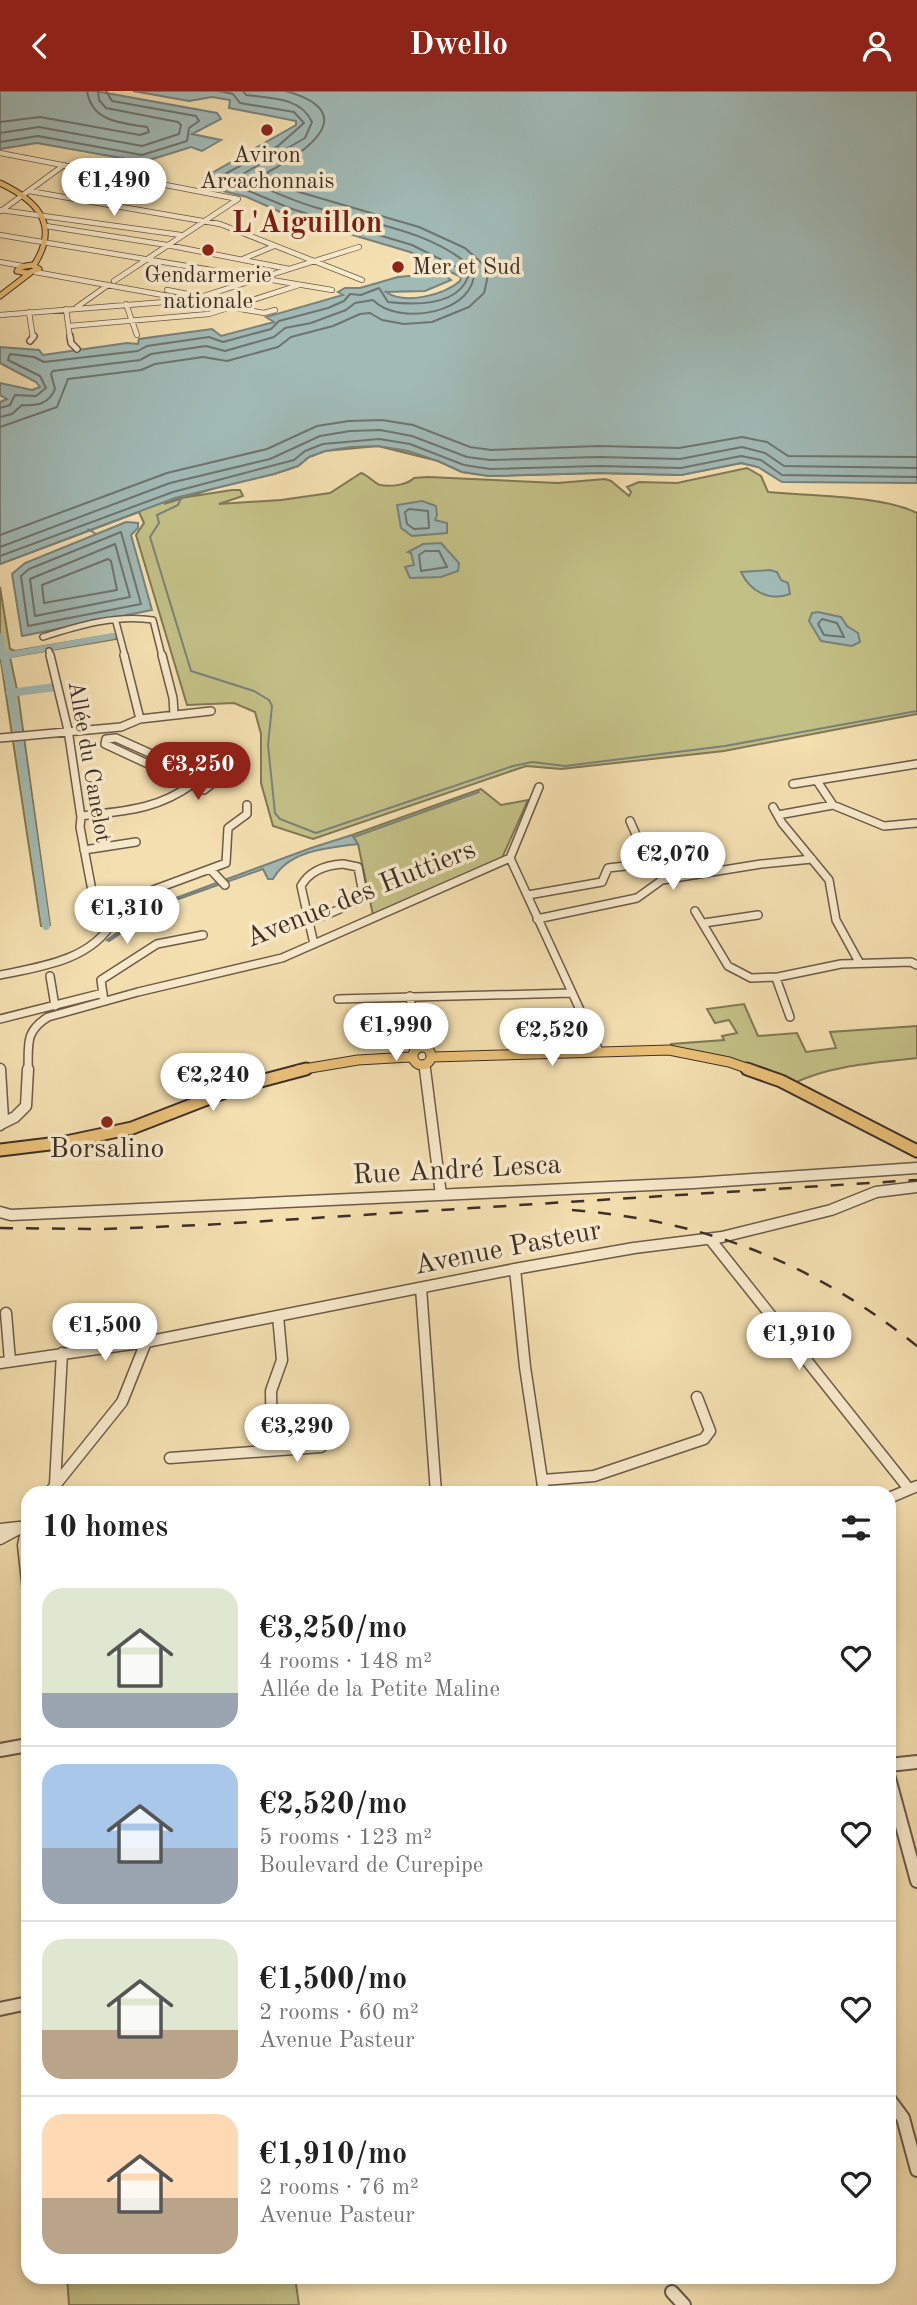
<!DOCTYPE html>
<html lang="en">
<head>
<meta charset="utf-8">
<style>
	body { margin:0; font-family:"Old Standard TT",serif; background:#f6f6f6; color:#222; height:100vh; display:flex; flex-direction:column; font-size:26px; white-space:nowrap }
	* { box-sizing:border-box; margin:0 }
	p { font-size:23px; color:#767676 }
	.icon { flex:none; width:38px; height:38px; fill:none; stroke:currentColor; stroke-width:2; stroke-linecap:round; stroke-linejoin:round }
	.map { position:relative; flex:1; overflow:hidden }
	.side { position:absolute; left:21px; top:1395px; width:875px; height:798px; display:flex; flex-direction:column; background:#fff; border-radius:21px; box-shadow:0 4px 10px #0003 }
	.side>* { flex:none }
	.price { position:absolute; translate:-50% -60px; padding:0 16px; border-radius:24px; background:#fff; color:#222; font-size:23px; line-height:46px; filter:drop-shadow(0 2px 4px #0008) }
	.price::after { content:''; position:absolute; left:50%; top:42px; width:21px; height:16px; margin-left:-10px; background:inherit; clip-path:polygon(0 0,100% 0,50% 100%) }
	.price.active { background:#8f2418; color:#fff }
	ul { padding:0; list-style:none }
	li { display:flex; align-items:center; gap:21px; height:175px; padding:0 21px }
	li+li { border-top:2px solid #e0e0e0 }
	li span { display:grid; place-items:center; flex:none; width:196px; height:140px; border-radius:21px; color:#555 }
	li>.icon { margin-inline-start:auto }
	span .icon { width:84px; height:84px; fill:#fffc; stroke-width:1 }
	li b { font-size:30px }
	h2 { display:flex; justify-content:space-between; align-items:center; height:84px; padding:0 21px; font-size:30px }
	header { display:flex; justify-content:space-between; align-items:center; height:91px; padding:0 21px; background:#8f2418; color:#fff; font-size:32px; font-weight:700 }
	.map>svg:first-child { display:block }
	.green { fill:#c3c086; stroke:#807857; stroke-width:2 }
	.water { fill:#a1bab6; stroke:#79827d; stroke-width:2 }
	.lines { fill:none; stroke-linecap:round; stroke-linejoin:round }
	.shore { stroke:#6f746f; stroke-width:2 }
	.stream { stroke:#79827d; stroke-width:2 }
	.canal-far1 { stroke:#a1bab6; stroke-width:6 }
	.canal { stroke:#a1bab6; stroke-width:8 }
	.minor-far4-casing { stroke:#6b5b4a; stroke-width:6 }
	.minor-far3-casing { stroke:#6b5b4a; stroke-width:8 }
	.minor-far2-casing { stroke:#6b5b4a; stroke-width:10 }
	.minor-far1-casing { stroke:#6b5b4a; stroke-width:13 }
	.minor-casing { stroke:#6b5b4a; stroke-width:16 }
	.major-far2-casing { stroke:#3d2f28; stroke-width:7 }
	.major-far1-casing { stroke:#3d2f28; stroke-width:11 }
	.major-casing { stroke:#3d2f28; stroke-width:15 }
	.minor-far4 { stroke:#f8eacc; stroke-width:4.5 }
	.minor-far3 { stroke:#f8eacc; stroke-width:5 }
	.minor-far2 { stroke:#f8eacc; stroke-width:7 }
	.minor-far1 { stroke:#f8eacc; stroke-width:10 }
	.minor { stroke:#f8eacc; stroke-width:12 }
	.major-far2 { stroke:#eac078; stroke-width:5 }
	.major-far1 { stroke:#eac078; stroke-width:9 }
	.major { stroke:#eac078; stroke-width:11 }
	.rail { stroke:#3d2f28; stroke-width:2.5; stroke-dasharray:13 13; stroke-linecap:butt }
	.poi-dot { fill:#8f2418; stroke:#f8eacc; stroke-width:2.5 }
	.labels { text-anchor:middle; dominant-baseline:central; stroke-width:7; stroke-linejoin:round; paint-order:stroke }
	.far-poi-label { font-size:23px; fill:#3d2f28; stroke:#f8eacc }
	.far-street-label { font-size:23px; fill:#3d2f28; stroke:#f8eacc }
	.street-label { font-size:28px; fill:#3d2f28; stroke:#f8eacc }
	.poi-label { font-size:28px; fill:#3d2f28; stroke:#f8eacc }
	.far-district-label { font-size:30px; font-weight:bold; fill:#7a1f14; stroke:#f8eacc }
</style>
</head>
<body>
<header><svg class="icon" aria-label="back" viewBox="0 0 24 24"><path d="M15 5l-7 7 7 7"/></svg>Dwello<svg class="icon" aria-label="person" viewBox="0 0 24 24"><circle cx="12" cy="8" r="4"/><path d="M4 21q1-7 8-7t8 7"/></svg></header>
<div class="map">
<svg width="917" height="2214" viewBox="0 0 917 2214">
	<rect width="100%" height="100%" fill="#f4dfb0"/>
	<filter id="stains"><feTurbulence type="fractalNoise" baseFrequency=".00286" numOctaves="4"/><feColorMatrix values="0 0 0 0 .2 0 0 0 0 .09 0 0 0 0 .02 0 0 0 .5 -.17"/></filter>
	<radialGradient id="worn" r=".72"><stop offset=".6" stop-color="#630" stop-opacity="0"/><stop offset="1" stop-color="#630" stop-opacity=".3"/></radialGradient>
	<path class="green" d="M256,310L917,392L811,388L741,372L681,384L599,382L489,385L462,381L438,370L378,355L325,360L309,366L298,375L274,383L228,393L164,413L181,407L232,399H240L243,405L219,413L281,409L330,402L361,382C368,384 374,392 380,394C391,396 407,394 414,387L428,386L558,392L605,388L611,390L629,405L631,401L627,396L639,391L677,392L747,377L761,385L768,401C809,405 882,404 917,422V623L724,660L561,678L526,675L313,748L273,735L261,692V643L255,621L234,612L187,614L136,444L144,432L139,421L0,473Z
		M0,496L10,558L15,560L114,543L116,548L10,566L17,599L55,594L56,597L18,603L50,834L41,835L0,564Z
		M481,698L501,714L528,709L502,767L373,824L358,753L352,744Z
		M744,913L758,945L797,942L806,961L836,957L830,941L917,935V967C876,972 832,974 794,992L671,957V953L724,949L722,945L737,942L729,929L715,932L707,918Z
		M67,2186H295L299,2214H69Z"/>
	<path class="water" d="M0,0H95L217,22L221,28L192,43L221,49L202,60L191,56L143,71L37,52L0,58Z
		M133,0H917V392L782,391L758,376L741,372L681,384L599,382L489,385L462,381L438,370L408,360L378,355L351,356L325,360L309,366L298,375L274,383L175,407L0,473V311L7,308L0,304V292L32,299L40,296L36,291L0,272V256L39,259L43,264L127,252L138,253L139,248L212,238L221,245L274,231L266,226L343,204L338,201L345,197H360L398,186L442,182L451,189L425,200L386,201C405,214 444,204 460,190L461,186L410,161L289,125L247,106L203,95V87L296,34V30L229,17L230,9L212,6L189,10Z
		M422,410L436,415L437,424L435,429L447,432V442L412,445L401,437L397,414Z
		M126,431L138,432V437L131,444L152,519L22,545L12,483L25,472Z
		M441,452L459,472L458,480L441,486L410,487L405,476L414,474L411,462L408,461L423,453Z
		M770,479L777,481L781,489L788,492L790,503C769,511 750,500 741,481Z
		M818,521L841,526L847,535L858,542L860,551L852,555L821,550L809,530L812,522Z
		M352,744L358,753C328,757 289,759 273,788H268L263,778L173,810L159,816L109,850L107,849L157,814L311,757Z"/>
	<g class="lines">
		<path class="shore" d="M0,31L40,26L140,44L149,41L147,36C121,32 92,31 87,0
			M0,42L39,36L142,55L179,43L181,34L178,31L106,17L99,9L98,0
			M0,51L38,45L142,64L187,50L189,37L199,30L196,25L112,10L106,0
			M0,317L10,314L15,304L36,305L46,297L40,285L8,269L10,263L34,266L44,271L138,260L147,255L209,246L223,251L271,238L279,230L328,217L344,210L350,203L361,204L379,197L388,211C414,214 457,215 468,186L464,180L412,154L292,118L249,100L217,93V87L278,55L304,32L294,21L240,12L233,3L219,0
			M0,326L12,323L22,314C37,315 49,313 55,298L51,283L53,280L140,269L151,263L206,255L225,260L274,246L285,237L311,232L346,219L355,212L373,209C399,236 478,222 474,178C431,139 368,132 314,116C290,109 267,97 243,89V83L305,47L312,31C301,6 270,7 246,4L243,0
			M0,336L57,316L68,288L141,279L155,273L203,266L227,270L278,256L291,246L333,235L360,223L370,222L382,229L404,233L432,231L469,216L484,202L487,189L485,175L465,157L419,136L299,101L267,87L268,81C306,61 363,22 286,0
			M409,418L428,420L429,437L414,438L407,433L405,421Z
			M121,441L141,513L28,535L21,485L29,478Z
			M0,444L167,382L267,358L317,335L349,330L382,329L413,334L470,356L491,359L599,355L679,357L742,346L767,351L788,365L917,366
			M115,453L130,506L35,525L30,488Z
			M0,456L170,392L270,368L320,345L350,340L380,339L412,345L467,366L490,369L599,366L680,368L742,356L765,362L784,375L917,377
			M425,460H439L447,476L421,480L419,464Z
			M0,465L173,401L294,369L305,360L323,353L379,348L410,353L464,374L490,378L599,375L681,377L741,365L761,369L782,384L917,386
			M108,468L111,470L117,499L44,512L42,494Z
			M822,528L837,532L844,546L824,544L818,533Z"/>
		<path class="stream" d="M182,405L178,414L157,424L159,432L150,446L191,580L254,600L269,609L272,615L268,654L275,722L280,728L316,742L513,675L532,671L565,675L725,655L917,620
			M88,438L96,443
			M354,746L479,701"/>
		<path class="canal-far1" d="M0,545L4,565
			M3,565L113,545"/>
		<path class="canal" d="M4,564L18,641L46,835
			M3,565L10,564
			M10,602L55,596"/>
		<defs>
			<path id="minor-far4" d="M0,62L238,108L114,190
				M29,100L220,133L362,189
				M0,119L181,144
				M1,120L64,74
				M46,135L167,154L289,178
				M0,144L332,199
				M243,168L274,155
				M0,171L23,175
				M35,181L174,206
				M167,199L198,205
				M195,210L264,222L275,219
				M126,213L137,244
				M77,216L108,194
				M66,218L70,247
				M29,221L33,247
				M0,224L191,209L359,156
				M69,235L209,223L299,194"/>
			<path id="minor-far3" d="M70,245L71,252L77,258
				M30,250L34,245
				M116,531L125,565
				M43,546C77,535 117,523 153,529L162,565
				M49,560L50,565"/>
			<path id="minor-far2" d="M50,564L68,639L81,726L80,736L93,805L98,815L109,824
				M162,564L173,607L174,623
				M140,628L211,620
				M0,647L121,636L140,628L124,564
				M116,647L214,691L204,699L105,653L106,648Z
				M192,682L220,664
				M817,690L833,714
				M793,693L917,673
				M539,696L510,767L599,960
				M773,716L782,732L829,789L836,829L859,871
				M778,724L833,714L884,735L917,732
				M81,725C125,720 157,719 194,692
				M84,759L136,751
				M343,773L358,776L364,808L309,831L301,795C310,779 326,774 343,773Z
				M211,779L225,794
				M528,804L602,791L608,777L652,772V765L641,755L630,730
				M695,820L728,875L751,887L778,886L841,873L911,871L917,874
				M537,828L637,807L662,789L761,773L812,768
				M309,831L314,853
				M704,832L758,824
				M0,884C40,876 92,869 113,830L109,824L153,799L226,772L228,737L247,723V714
				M50,885L55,915
				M776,887L790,926
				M410,905L418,958
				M338,908L572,902
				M104,910L101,889L157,853L203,844
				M0,928L103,902
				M424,973L425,979
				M28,979C29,954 24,941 48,926L138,901L282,867L510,767"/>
			<path id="minor-far1" d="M0,978L3,1028L0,1034
				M425,978L441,1104
				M3,1032L15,1026L26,1015L28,978
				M0,1121L11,1124L694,1092L917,1077
				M710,1148L909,1398
				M515,1178L525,1276L544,1402
				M421,1197L436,1402
				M6,1222L10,1270
				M0,1272L146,1251L515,1178L634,1157L722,1146L831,1119L876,1101L917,1096
				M272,1358L271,1300L282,1269L278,1225
				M170,1367L321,1356
				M543,1389L594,1385L704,1348L710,1340L697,1306
				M55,1393L62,1262
				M49,1402L122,1311L146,1251
				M889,1407L917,1395
				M28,1430L23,1454L28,1500
				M0,1438L19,1436
				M0,1448L24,1435"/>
			<path id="minor" d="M0,1659L28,1654
				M889,1674L917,1671
				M889,1687L917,1790
				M0,1918L28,1912
				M889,2008L903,2027L917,2079
				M672,2201L684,2214"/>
			<path id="major-far2" d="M0,92C38,110 60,134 34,174
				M32,174L39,178L27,182L17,180L20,176Z
				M0,205L30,182"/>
			<path id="major-far1" d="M413 965a9 9 0 1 1 18 0a9 9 0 1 1-18 0Z
				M433,966L669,959L729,971L752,979
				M298,979L358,969L410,966"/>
			<path id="major" d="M747,978L781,990L917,1060
				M0,1059L66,1051L132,1037L238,996L306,978"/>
		</defs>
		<use href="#minor-far4" class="minor-far4-casing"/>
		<use href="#minor-far3" class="minor-far3-casing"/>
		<use href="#minor-far2" class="minor-far2-casing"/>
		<use href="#minor-far1" class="minor-far1-casing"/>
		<use href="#minor" class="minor-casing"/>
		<use href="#major-far2" class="major-far2-casing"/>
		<use href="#major-far1" class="major-far1-casing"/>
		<use href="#major" class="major-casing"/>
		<use href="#minor-far4" class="minor-far4"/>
		<use href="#minor-far3" class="minor-far3"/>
		<use href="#minor-far2" class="minor-far2"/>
		<use href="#minor-far1" class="minor-far1"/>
		<use href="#minor" class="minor"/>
		<use href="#major-far2" class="major-far2"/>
		<use href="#major-far1" class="major-far1"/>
		<use href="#major" class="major"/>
		<path class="rail" d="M572,1119C706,1130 812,1171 917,1255
			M0,1137L103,1138L203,1134L917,1089"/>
	</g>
	<g class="poi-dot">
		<circle cx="267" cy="39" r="7"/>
		<circle cx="208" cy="159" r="7"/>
		<circle cx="398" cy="176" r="7"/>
		<circle cx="107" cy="1031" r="7"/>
	</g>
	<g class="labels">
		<g class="far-poi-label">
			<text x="267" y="64">Aviron<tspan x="267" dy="26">Arcachonnais</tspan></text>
			<text x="412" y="176" text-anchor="start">Mer et Sud</text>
			<text x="208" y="184">Gendarmerie<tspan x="208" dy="26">nationale</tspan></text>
		</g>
		<g class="far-street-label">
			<text transform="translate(89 671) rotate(80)">Allée du Canelot</text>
		</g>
		<g class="street-label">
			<text transform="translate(361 804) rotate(-22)">Avenue des Huttiers</text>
			<text transform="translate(457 1080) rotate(-3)">Rue André Lesca</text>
			<text transform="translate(508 1158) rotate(-11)">Avenue Pasteur</text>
		</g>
		<g class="poi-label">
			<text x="107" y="1059">Borsalino</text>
		</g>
		<g class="far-district-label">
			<text x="307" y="133">L'Aiguillon</text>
		</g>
	</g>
	<rect width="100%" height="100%" filter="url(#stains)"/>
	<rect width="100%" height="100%" fill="url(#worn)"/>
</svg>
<b class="price" style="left:114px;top:127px">€1,490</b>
<b class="price active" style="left:198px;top:711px">€3,250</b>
<b class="price" style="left:673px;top:801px">€2,070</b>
<b class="price" style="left:127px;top:855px">€1,310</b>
<b class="price" style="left:396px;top:972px">€1,990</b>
<b class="price" style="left:552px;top:977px">€2,520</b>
<b class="price" style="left:213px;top:1022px">€2,240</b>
<b class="price" style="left:105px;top:1272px">€1,500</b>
<b class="price" style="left:799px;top:1281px">€1,910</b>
<b class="price" style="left:297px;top:1373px">€3,290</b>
<section class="side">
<h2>10 homes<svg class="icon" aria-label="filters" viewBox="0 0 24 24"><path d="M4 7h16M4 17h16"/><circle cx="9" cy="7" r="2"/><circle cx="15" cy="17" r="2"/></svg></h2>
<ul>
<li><span style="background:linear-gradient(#dfe7d0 75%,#9aa5b1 0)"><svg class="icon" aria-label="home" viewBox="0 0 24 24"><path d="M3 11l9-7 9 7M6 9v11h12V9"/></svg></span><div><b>€3,250/mo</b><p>4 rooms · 148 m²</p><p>Allée de la Petite Maline</p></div><svg class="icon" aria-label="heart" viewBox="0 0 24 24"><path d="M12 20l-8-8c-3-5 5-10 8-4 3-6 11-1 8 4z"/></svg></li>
<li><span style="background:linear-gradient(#a9c7e8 60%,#9aa5b1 0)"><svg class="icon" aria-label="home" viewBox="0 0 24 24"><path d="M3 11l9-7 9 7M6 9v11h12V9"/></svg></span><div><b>€2,520/mo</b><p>5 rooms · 123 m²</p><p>Boulevard de Curepipe</p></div><svg class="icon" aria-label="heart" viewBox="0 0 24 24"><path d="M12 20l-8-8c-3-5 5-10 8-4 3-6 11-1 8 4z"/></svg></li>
<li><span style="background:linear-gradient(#dfe7d0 65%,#b9a48a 0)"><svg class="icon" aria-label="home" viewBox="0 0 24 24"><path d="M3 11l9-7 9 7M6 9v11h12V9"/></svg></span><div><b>€1,500/mo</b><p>2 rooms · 60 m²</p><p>Avenue Pasteur</p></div><svg class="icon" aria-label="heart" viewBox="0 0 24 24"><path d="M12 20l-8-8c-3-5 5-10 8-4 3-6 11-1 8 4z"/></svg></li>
<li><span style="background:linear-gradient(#ffd9b3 60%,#b9a48a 0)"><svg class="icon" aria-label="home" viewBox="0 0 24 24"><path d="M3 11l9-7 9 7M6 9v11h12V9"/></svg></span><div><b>€1,910/mo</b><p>2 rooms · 76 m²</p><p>Avenue Pasteur</p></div><svg class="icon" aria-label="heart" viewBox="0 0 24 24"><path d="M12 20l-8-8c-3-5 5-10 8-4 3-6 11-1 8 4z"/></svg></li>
</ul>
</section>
</div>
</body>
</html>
